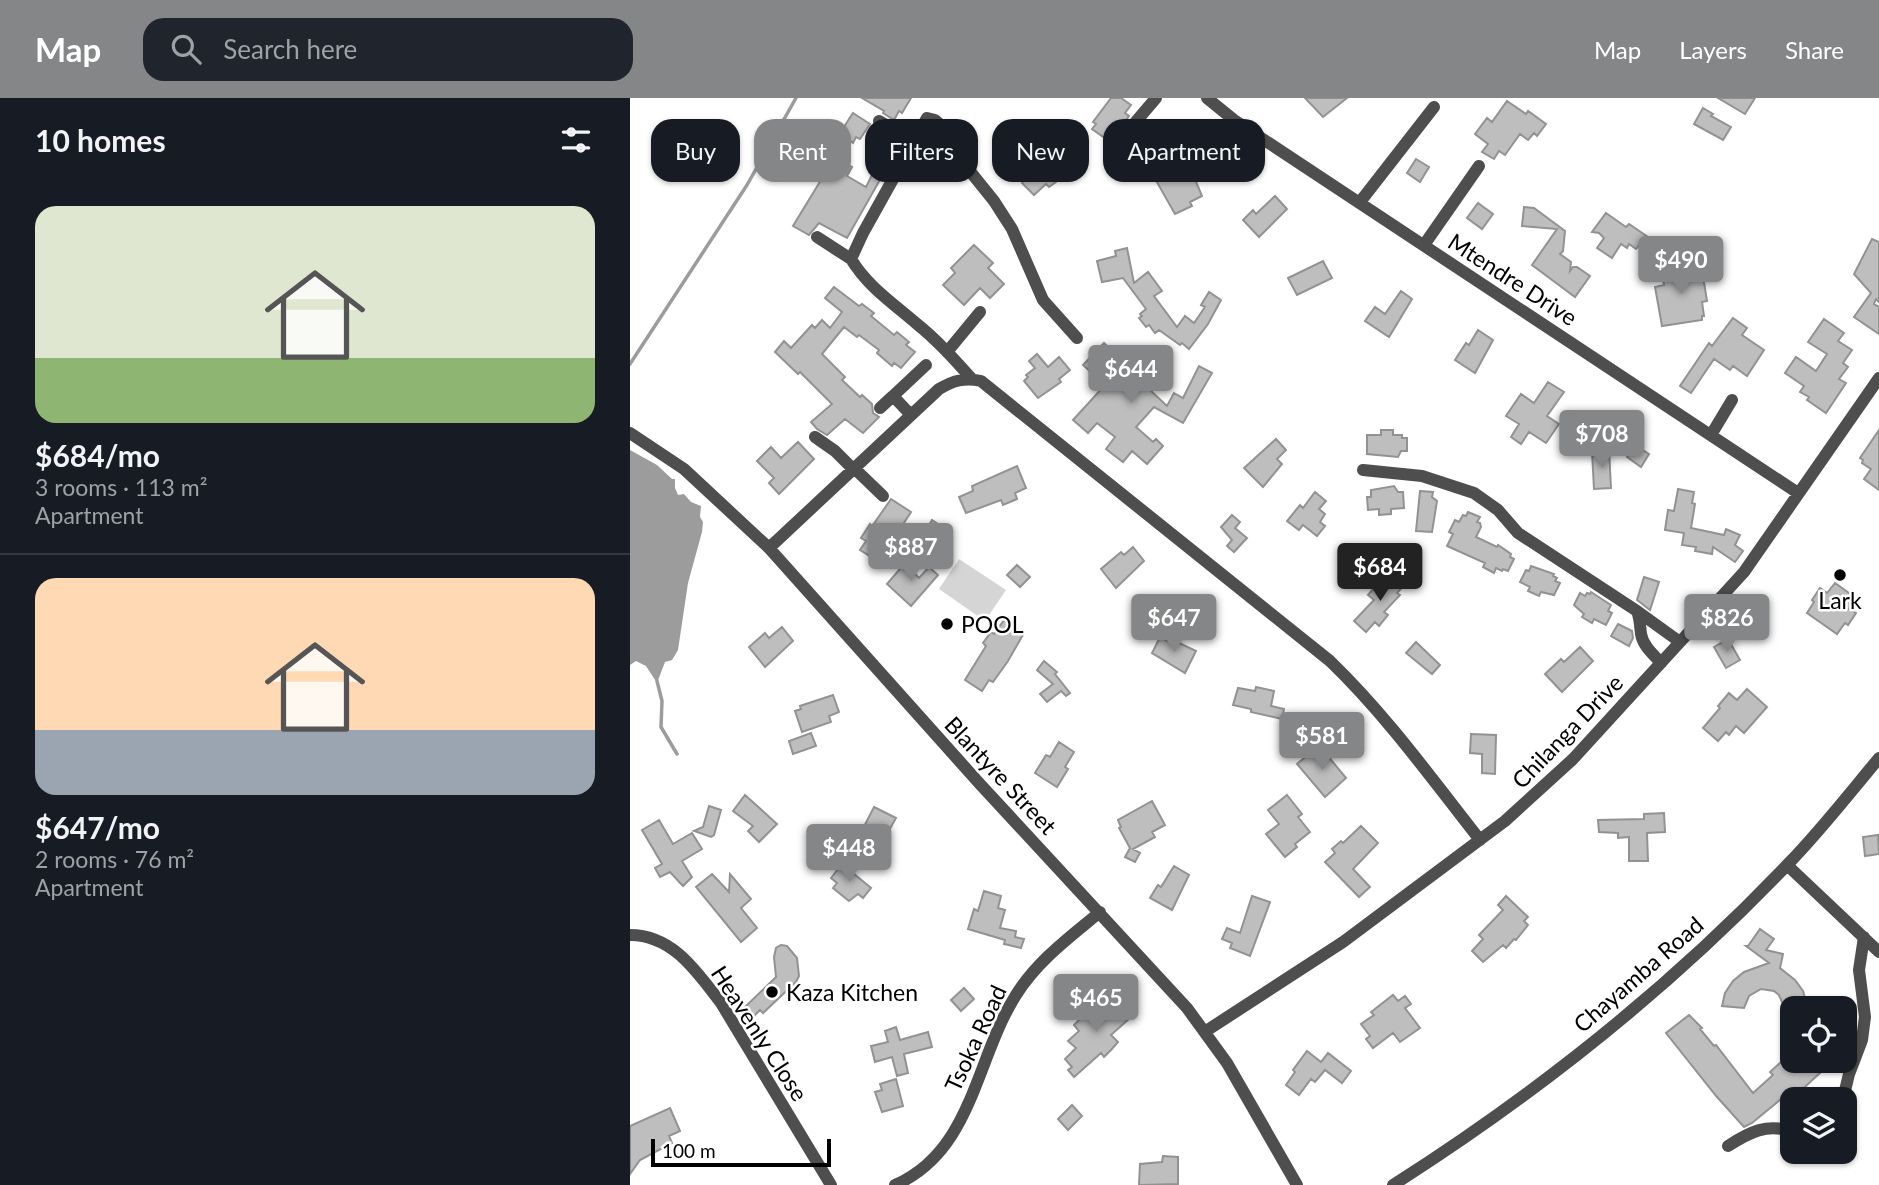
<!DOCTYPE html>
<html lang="en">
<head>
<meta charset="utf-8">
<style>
	body { margin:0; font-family:Lato,sans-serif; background:#20242c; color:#f1f3f6; height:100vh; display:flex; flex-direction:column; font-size:26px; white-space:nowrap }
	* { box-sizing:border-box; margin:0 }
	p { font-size:23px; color:#9ea1a6 }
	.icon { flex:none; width:38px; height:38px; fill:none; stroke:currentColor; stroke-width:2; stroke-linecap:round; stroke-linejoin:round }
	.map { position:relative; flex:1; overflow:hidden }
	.details { display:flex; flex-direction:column; background:#171b24; width:630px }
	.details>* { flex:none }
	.hud { position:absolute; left:21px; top:21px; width:665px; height:63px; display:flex; gap:14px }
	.tools { position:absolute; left:1150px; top:898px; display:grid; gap:14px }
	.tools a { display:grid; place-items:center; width:77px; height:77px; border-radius:14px; background:#171b24; box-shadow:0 2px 5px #0004; font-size:35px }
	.scale { position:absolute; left:21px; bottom:18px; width:180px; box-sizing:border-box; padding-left:7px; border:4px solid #000; border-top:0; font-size:19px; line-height:24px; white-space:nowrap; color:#000; -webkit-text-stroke:5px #fff; paint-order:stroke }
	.price { position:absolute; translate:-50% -60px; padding:0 16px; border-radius:7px; background:#858687; color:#fff; font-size:23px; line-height:46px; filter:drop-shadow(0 2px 4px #0008) }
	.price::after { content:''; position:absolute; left:50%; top:42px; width:21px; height:16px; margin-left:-10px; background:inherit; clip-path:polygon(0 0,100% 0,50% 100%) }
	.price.selected { background:#222; color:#fff }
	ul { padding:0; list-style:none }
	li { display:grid; align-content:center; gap:14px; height:371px; padding:0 35px }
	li+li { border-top:2px solid #363941 }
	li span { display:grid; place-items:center; height:217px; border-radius:21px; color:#555 }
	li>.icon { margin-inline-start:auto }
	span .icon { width:126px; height:126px; fill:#fffc; stroke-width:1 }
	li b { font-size:30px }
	h2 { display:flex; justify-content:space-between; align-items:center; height:84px; padding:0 35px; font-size:30px }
	.chip { padding:0 24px; border-radius:21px; background:#171b24; box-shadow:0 2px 5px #0004; font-size:24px; line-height:63px }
	.chip.selected { background:#858687; color:#fff }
	header { display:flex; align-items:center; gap:42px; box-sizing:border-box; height:98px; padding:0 35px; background:#858687; color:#fff }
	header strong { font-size:33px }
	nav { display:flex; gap:38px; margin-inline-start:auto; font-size:24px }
	.search { width:490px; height:63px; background:#20242c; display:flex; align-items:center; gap:18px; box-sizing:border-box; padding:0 24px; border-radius:21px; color:#9ea1a6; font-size:26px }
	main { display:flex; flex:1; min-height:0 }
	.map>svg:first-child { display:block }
	.green { fill:#d5d5d5 }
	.water { fill:#9c9c9c }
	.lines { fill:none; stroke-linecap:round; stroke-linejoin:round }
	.stream { stroke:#9c9c9c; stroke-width:3.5 }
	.building { fill:#bebebe; stroke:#929292; stroke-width:2 }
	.minor { stroke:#4e4e4e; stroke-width:12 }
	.poi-dot { fill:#000; stroke:#fff; stroke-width:2.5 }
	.labels { text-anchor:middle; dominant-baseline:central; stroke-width:5; stroke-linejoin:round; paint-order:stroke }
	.street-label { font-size:23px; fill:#000; stroke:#fff }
	.poi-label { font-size:23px; fill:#000; stroke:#fff; text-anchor:start }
</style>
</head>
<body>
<header>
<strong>Map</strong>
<div class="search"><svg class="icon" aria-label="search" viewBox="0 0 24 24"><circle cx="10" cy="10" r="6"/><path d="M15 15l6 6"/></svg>Search here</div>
<nav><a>Map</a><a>Layers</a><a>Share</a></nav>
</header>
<main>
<section class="details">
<h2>10 homes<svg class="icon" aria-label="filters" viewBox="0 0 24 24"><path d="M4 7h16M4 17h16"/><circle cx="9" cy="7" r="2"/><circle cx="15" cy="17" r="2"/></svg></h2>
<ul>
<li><span style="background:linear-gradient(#dfe7d0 70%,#8fb573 0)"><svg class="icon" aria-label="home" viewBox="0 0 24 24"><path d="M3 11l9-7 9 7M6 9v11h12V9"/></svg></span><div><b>$684/mo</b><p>3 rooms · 113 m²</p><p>Apartment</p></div></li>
<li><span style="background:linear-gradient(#ffd9b3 70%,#9aa5b1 0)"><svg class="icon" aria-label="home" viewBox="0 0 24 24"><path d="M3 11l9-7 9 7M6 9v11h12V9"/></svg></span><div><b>$647/mo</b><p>2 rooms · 76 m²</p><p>Apartment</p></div></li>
</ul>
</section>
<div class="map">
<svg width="1249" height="1087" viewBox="0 0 1249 1087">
	<rect width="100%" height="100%" fill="#fff"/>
	<path class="green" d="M329,461L376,492L355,523L309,491Z"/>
	<path class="water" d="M0,352L27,367L42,381H45V390L48,397L54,396L61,404L71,408L70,419L73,424L72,434L58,485L48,552L42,562L35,564L27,585L16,568L6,563L0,567Z"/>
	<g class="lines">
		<path class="stream" d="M0,266L117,87L166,0
			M27,583L32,603L31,629L47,656"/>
	</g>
	<path class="building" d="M232,0H281L272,15L269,13L264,22L253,15L254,13Z
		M481,0H491L501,7L495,15L499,18L489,32L492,41L501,42L513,28L518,32L511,40L508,38L487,67L475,58L483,46L462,31L466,26L463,24Z
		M675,0H717L693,19Z
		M1088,0H1125L1115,16Z
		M877,3L896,16L898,13L916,26L907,38L904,35L898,42L890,36L875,57L869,53L864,61L852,54L858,46L845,36L857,20L862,24Z
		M1073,10L1083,16L1081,18L1101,29L1093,42L1064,26Z
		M223,15L240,26L230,41L226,39L223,45L210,35Z
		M421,34L447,61L426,84L419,89L416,86L404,97L392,85L398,79L390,70Z
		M246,56L262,64L255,77L253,76L251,80L217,140L189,125L179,137L163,128L205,59L222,69L217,78L236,89L245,71L240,68Z
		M786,61L799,69L790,84L777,75Z
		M559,67L572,98L560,104L562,108L545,116L524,79L536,73L538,77Z
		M645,98L657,111L629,139L613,122L623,112L626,116Z
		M848,105L863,116L852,131L837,120Z
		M894,109L904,110L935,133L933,153L930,156L941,164L940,173L943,169H947L960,178L945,199L902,167L927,131L892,128Z
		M976,115L996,129L999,126L1018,139L1012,148L1010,146L1006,151L999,146L997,150L991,146L982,160L967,150L974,140L969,135L962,134Z
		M1242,141L1249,144V204L1246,201L1244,206L1249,209V236L1224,219L1241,195L1224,176Z
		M344,147L363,165L358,170L374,186L360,200L350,190L334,207L313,187L325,175L321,170Z
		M497,150L504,185L518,174L532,193L524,198L547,229L555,218L564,225L575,209L571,207L579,194L591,202L578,226L559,251L552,245L550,247L529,232L525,235L519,227L516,229L509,220L512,218L510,216L516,211L493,180L472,184L467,163L486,158L485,153Z
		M693,163L702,180L667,197L658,180Z
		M1049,166L1051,173L1068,172L1069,178H1073L1077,203L1072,204L1074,218H1072V222L1032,228L1025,189L1034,187L1031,170Z
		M204,189L229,208L232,206L244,215L241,218L264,237L267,234L279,244L276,247L285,254L271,270L264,265L262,268L247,255L249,252L229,237L227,239L214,229L192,256L215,279L212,282L230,299L232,297L242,306L243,315L249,319L233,335L215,321L197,337L187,331L181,324L202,306L170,274L168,276L145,254L154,243L161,250L182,227L185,230L192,222L200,230L212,214L195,200Z
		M771,193L782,201L759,239L735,223L745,209L755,216Z
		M1103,220L1117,230L1112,237L1134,252L1117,278L1103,268L1100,272L1084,261L1061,295L1050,288L1079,245L1082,248Z
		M1194,221L1214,235L1208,243L1222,252L1213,265L1218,269L1209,281L1216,285L1196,315L1177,302L1179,299L1170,294L1174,288L1155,275L1166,259L1186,273L1197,256L1178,244Z
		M848,232L863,242L845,275L825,262L836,245L839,247Z
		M474,245L503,272L501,274L537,308L544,295L553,300L569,268L582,275L553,325L524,309L506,329L523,344L526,341L533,348L517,366L502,353L493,364L476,351L485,339L467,325L458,335L443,322L475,287L453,267Z
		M407,256L418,269L429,259L440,272L429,281L431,284L408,300L394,283L398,279L396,277L405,270L399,263Z
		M918,284L934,294L917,318L929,326L916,345L899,334L891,346L881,339L889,326L876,318L891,296L904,305Z
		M751,332H763V337H772V340H777V353H771L768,359L737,356V337H751Z
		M1249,332V392L1234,381L1241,371L1232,365L1233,362L1230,360Z
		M646,341L656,352L647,361L652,366L633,389L614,370Z
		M168,344L184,361L149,396L139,385L144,380L127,363L141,349L151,360Z
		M1005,347L1019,356L1011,369L997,359Z
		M979,352L981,390L964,391L962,353Z
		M387,368L396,390L385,395L387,401L373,407L371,402L336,415L329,399L343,393L342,388Z
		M764,388L768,394H773L774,410L761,411V416L749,417V411L738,412L737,399H741V392Z
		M1048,391L1064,394L1062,405L1065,406L1061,430L1094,437L1096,431L1110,437L1105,447L1113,453L1105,464L1083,449L1082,456L1065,453L1066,449L1052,447L1054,435L1035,432L1038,412L1044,413Z
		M790,393L803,394L802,399L807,403L802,434L786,433Z
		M685,394L696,403L689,411L695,416L690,424L695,428L687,438L673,427L669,432L657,423L670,407L673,410Z
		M261,401L281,414L274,425L293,437L302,422L315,431L297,459L243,427Z
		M838,414L850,419L847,424L850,425L851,429L846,439L867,449L868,447L881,456L880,459L884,461L878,473L873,471L872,473L866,470L864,475L853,469L855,465L817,448L823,436L819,434L825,422L829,424L833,417L836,418Z
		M602,417L610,424L605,430L617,440L604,454L597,448L602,442L591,429Z
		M240,426L260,448L249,464L230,452L236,443L231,440Z
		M503,449L514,463L486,490L471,471L491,454L494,457Z
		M275,465L289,480L299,469L308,477L281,508L257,486Z
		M387,467L400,479L390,489L377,477Z
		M901,468L924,476L923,478L927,480L925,483L930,485L924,497L911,494L909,498L898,493L900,489L890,484L896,472L899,473Z
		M764,474V484H777L767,495L770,497L754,514L758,517L749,528L745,524L736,534L724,523L744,502L738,497L750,483L753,486Z
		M1014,479L1029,484L1020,512L1007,502Z
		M1205,485L1226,500L1219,511L1226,515L1218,527L1215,525L1207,536L1177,515L1184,504L1182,502L1190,490L1197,495Z
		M961,494L981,507L978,513L982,515L976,527L964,521L962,525L952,519L954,516L944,507L950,495L955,498L957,495L960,496Z
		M374,522L394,535L378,563L363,584L359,582L352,593L335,582L356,548L353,545L361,534L364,536Z
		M988,526L1002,533L1003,540L999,548L981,538Z
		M152,529L163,543L135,569L119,549L135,535L139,540Z
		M530,539L546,547L547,544L566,553L555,575L522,555Z
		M1098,541L1110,562L1096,570L1084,549Z
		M786,544L810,567L802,576L776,555Z
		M950,549L963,563L932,594L915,576L931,561L934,564Z
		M414,563L427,574L425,576L440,595L436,598L431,593L417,604L410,596L423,586L407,572Z
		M626,589L644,593L641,608L654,611L652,621L621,614V611L603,607L608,590L625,593Z
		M1117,591L1137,609L1114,635L1106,628L1099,637L1096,634L1088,643L1073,630L1090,610L1088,608L1099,595L1107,602Z
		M203,597L209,614L199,618L201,624L172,634L165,613L171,611L170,608Z
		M181,635L186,648L163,656L159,643Z
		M841,636L866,637L865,676L852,675V656L840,655Z
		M429,644L444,654L435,669L438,671L427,689L405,675L416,657L420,659Z
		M684,652L692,661L697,657L716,680L695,699L667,666Z
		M115,697L147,726L129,744L118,733L123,728L103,713Z
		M657,697L672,716L668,719L680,734L665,746L667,749L655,759L636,736L649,726L638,712Z
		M522,703L535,727L522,734L525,739L503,751L510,755L505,764L495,759L500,750L489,730L491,729L488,722Z
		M79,708L91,712L84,737L81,739L64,733L73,729Z
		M244,709L266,720L247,754L226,744Z
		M1034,715L1035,734L1017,735L1018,763H999V739L988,740V735L969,734L968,722L1014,721V716Z
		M29,722L43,746L62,735L72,751L52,763L62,779L53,788L40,774L30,779L25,770L32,766L12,732Z
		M731,728L748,745L723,771L740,789L729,799L695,764L705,755L702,751L711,743L713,745Z
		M1248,737L1249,756L1235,758L1233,739Z
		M212,766L241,790L233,800L228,796L219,803L203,790L207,785L201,780Z
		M544,768L559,777L542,812L520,800L528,787L531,789Z
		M82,776L99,794L100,776L121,801L111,810L127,830L111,844L66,789Z
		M354,793L371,798L368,810L375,812L370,830L386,833L385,839L394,841L391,850L374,846L375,842L338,831L344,811L348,813Z
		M622,798L640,804L620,858L600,850L602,845L592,841L597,830L610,835Z
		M876,798L898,819L894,823L898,827L886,842L884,841L876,850L873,847L853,864L842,853L853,841L849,837L873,812L868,807Z
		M1130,831L1144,841L1136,852L1153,856L1150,870L1165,882L1173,893L1177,907L1154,909L1149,897L1144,893L1131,891L1119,898L1114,910L1092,908L1095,895L1103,883L1114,874L1139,865L1116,848H1118Z
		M151,847L157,848L167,860L169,878L166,884L133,915L130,912L124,918L115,909L146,879L144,859L146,850Z
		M334,890L344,901L331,913L321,902Z
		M477,895L500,920L481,937L488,944L481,952L474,959L471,955L444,979L438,972L442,969L435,961L446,950L438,943L449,933L444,927Z
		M763,897L768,903L775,898L781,906L775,910L790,930L770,944L763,935L743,950L736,941L740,938L731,926L744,917L741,914Z
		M1059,917L1072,930L1070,931L1084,948L1086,947L1123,995L1143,977L1140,974L1162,954V962H1204L1163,1000L1161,997L1153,1003L1151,1001L1122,1025L1114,1029L1087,999L1036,935Z
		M266,929L270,942L298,934L302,949L274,956L278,975L267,978L262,959L245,964L241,948L258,944L255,933Z
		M677,953L691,964L698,955L721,973L712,985L695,972L685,984L681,981L669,997L656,987L665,974L663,972Z
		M266,981L273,1008L252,1014L245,994L252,992L250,986Z
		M442,1007L452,1018L438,1032L428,1021Z
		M40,1010L50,1033L39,1038L42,1045L10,1062L0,1076V1028Z
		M533,1058L548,1059V1086L509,1087L510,1066L532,1064Z"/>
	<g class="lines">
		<path class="minor" d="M577,0L604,22L1168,395
			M249,23L284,43
			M497,34L526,0
			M730,104L804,9
			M187,139L221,161
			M794,147L849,68
			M317,254L350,214
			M341,280C324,261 307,242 287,226C263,205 238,189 221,161L233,135L297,20L305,22L313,29L335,67L364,103L382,131L413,202L447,240
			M250,310L263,298
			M280,316L263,298L296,267
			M0,335L54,371L139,450L349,685L557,910L597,965L667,1087
			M1081,337L1102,302
			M185,339L205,353L223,371
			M224,370L253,398
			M733,372L792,378L844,395L868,412L888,435L1007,513L1050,544
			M139,450L309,291C323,283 334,279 351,283L700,563C756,617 802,681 850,742
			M1007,513C1010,521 1010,528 1011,536C1013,548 1023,556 1031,565
			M1157,767L1249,854
			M0,837C43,837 67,874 91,905L201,1087
			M576,933L713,844L875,723L943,661L1114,474L1249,280
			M1213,1001L1219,976L1232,942L1235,919L1229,872L1234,839
			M1098,1048C1118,1035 1138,1024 1162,1034
			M265,1087C343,1053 345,961 386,897C407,863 440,839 470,814
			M763,1087C906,996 1042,888 1159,765C1191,732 1219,696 1249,660"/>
	</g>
	<g class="poi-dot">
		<circle cx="1210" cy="477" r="7"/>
		<circle cx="317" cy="526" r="7"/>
		<circle cx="142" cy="894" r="7"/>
	</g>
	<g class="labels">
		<g class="street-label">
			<text transform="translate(883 181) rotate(33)">Mtendre Drive</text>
			<text transform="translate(937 633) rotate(-46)">Chilanga Drive</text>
			<text transform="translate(371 677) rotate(47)">Blantyre Street</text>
			<text transform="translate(1008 876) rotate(-41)">Chayamba Road</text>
			<text transform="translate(130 935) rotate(57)">Heavenly Close</text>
			<text transform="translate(345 940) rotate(-65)">Tsoka Road</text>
		</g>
		<g class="poi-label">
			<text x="1210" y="502" text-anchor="middle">Lark</text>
			<text x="331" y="526">POOL</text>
			<text x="156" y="894">Kaza Kitchen</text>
		</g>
	</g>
</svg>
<div class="tools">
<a><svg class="icon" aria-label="locate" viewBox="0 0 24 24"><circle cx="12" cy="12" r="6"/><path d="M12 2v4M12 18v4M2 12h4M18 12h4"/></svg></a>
<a><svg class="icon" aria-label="layers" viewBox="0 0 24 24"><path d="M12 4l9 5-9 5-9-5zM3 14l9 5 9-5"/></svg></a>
</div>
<div class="scale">100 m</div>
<b class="price" style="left:1051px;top:198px">$490</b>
<b class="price" style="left:501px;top:307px">$644</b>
<b class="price" style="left:972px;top:372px">$708</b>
<b class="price" style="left:281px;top:485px">$887</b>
<b class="price selected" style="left:750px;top:505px">$684</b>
<b class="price" style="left:544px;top:556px">$647</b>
<b class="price" style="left:1097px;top:556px">$826</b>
<b class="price" style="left:692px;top:674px">$581</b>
<b class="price" style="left:219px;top:786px">$448</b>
<b class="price" style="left:466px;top:936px">$465</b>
<div class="hud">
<a class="chip">Buy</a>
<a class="chip selected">Rent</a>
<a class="chip">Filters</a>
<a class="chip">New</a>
<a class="chip">Apartment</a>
</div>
</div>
</main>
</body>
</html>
